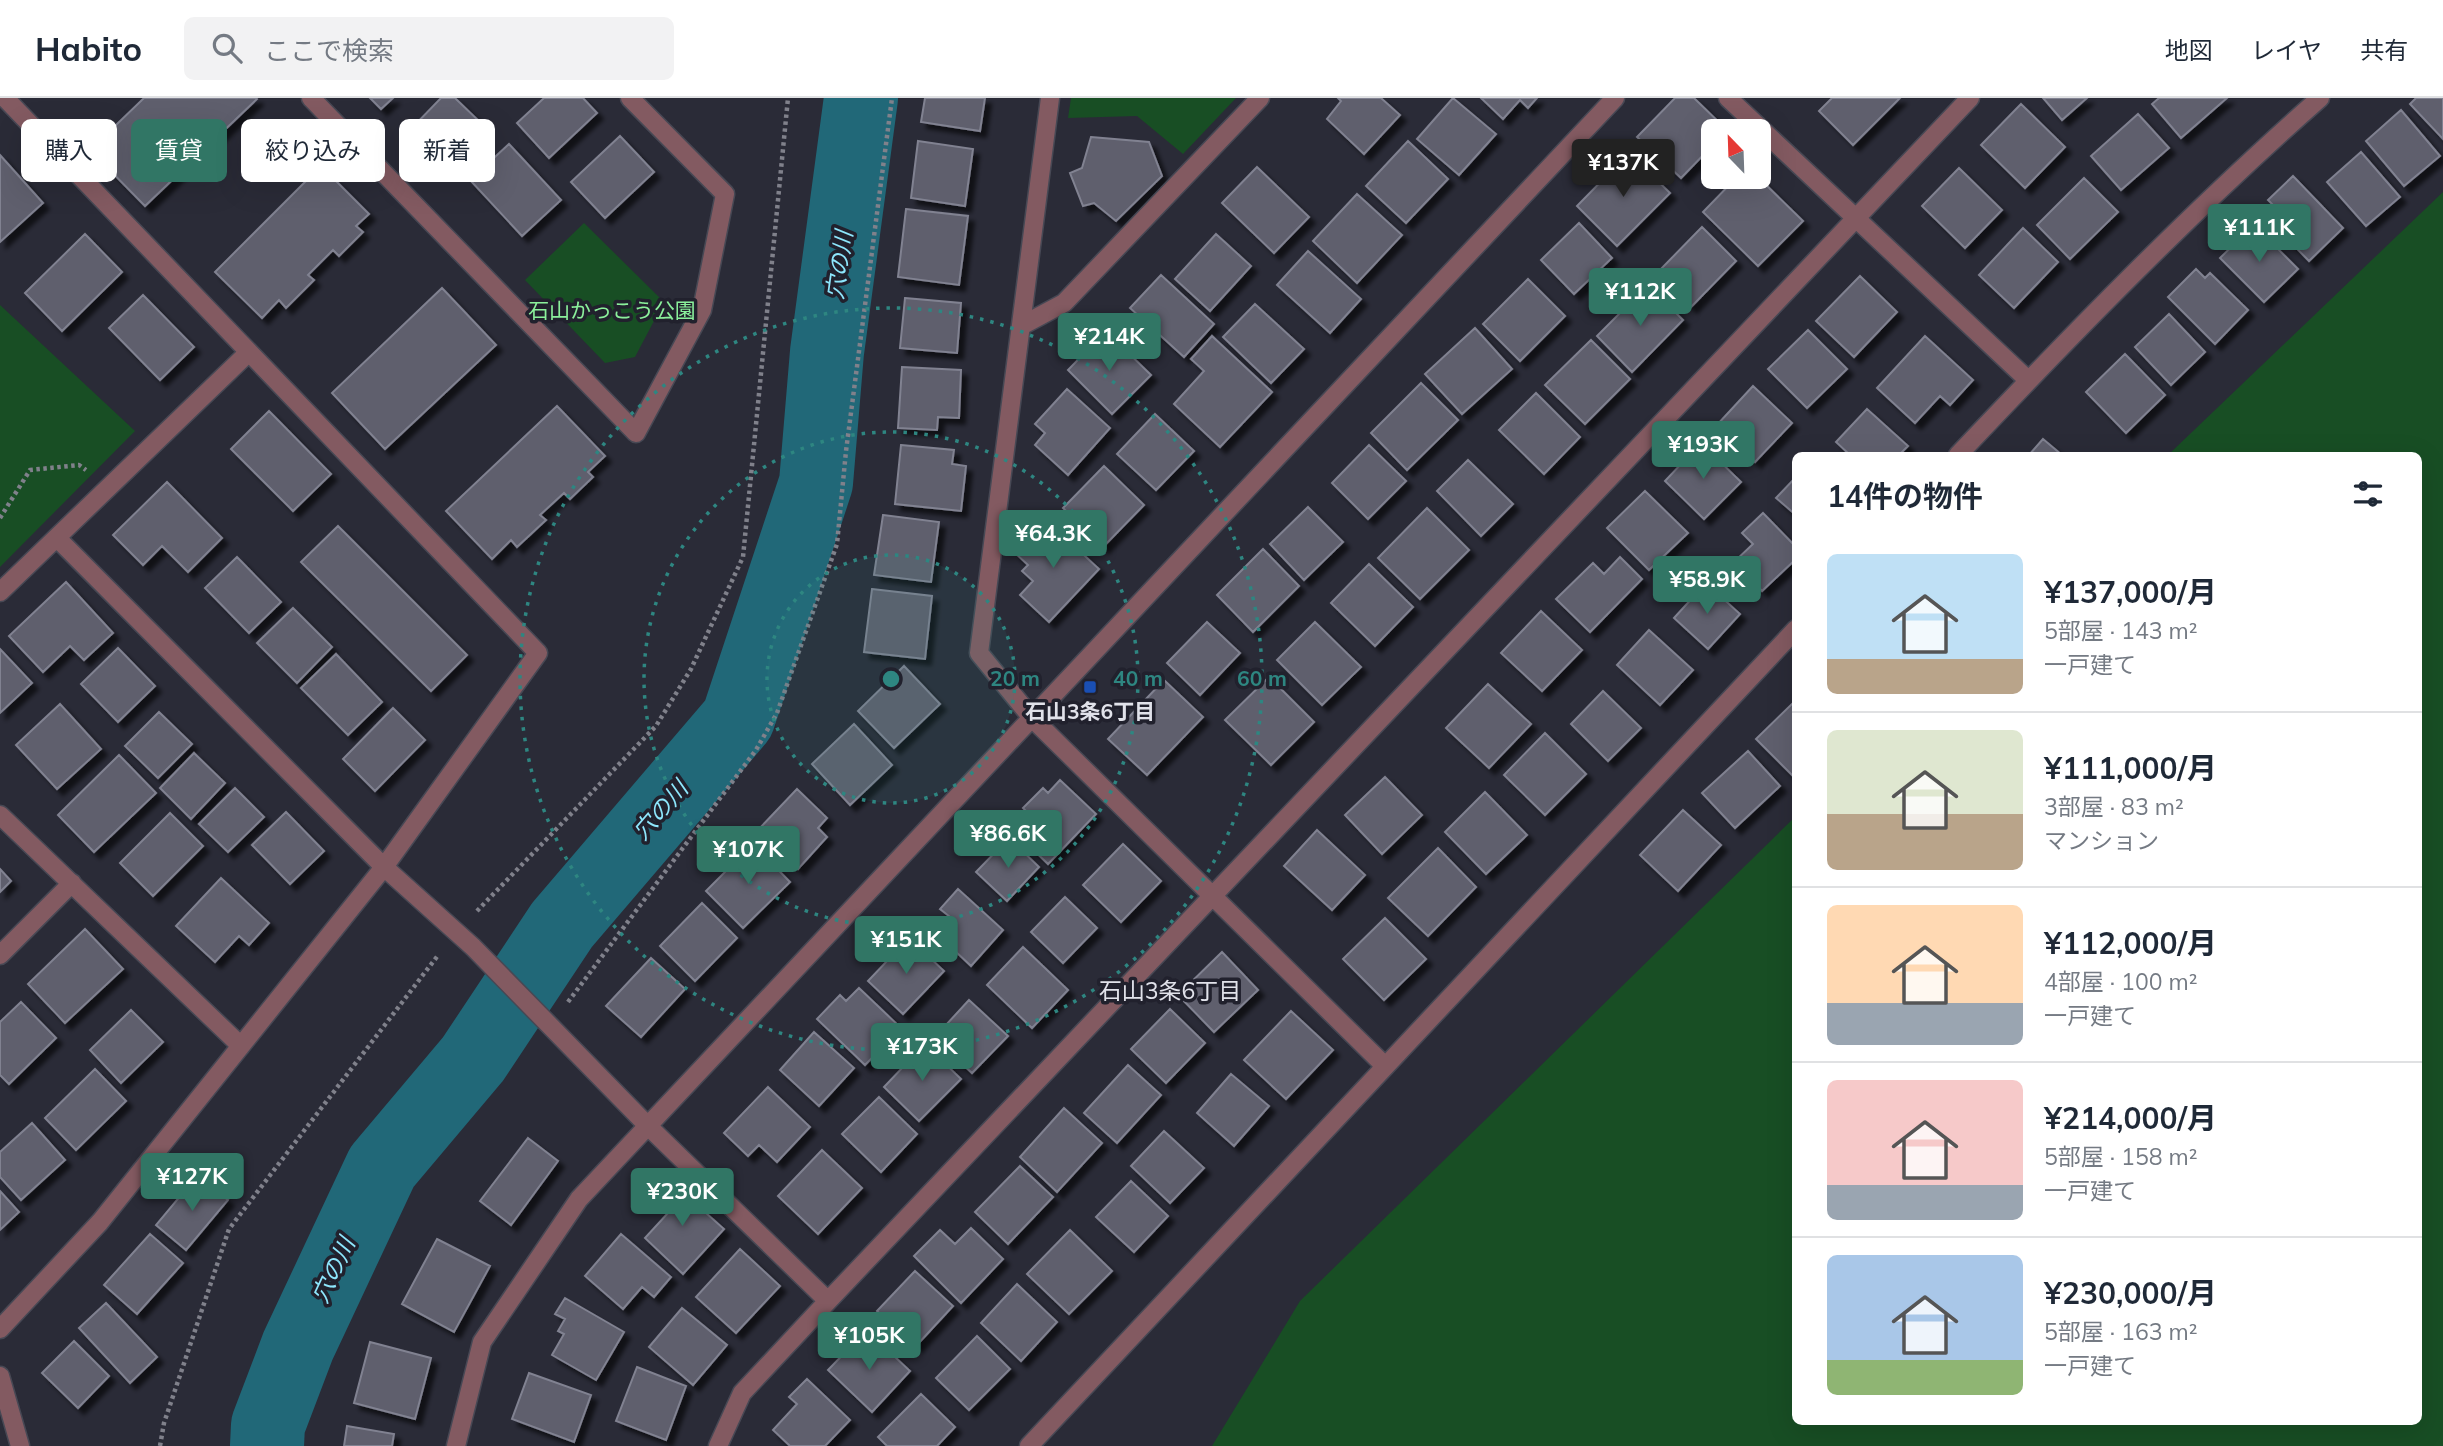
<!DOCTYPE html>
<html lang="ja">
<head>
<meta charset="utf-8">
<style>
	body { margin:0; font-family:Mulish,"Noto Sans JP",sans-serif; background:#f2f2f3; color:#1f2937; height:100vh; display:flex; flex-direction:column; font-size:26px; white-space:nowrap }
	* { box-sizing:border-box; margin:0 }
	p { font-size:23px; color:#747a83 }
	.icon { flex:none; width:38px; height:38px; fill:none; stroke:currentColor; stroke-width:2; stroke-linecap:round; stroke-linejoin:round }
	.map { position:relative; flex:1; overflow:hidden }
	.panel { position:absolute; left:1792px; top:354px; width:630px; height:973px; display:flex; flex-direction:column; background:#fff; border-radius:10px; box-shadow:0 7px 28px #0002 }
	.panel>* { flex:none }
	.banner { position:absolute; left:21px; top:21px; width:665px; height:63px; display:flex; gap:14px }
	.needle { width:46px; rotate:337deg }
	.fabs { position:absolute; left:1701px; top:21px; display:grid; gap:14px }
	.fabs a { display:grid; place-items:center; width:70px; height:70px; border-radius:10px; background:#fff; box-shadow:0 7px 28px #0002; font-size:35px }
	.price { position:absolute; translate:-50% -60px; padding:0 16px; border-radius:7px; background:#317665; color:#fff; font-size:23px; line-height:46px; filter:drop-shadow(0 2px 4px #0008) }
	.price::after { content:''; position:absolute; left:50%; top:42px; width:21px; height:16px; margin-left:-10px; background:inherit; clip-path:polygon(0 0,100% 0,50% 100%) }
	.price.active { background:#222; color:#fff }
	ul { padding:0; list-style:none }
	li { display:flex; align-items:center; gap:21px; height:175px; padding:0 35px }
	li+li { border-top:2px solid #e0e1e3 }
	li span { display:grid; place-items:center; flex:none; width:196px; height:140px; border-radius:10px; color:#555 }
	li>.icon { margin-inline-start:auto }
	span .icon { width:84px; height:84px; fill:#fffc; stroke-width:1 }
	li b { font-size:30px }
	h2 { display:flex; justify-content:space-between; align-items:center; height:84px; padding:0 35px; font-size:30px }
	.pill { padding:0 24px; border-radius:10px; background:#fff; box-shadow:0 7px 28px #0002; font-size:24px; line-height:63px }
	.pill.active { background:#317665; color:#fff }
	header { display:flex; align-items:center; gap:42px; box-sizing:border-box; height:98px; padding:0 35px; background:#fff; border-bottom:2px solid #e0e1e3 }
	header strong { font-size:33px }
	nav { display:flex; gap:38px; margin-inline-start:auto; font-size:24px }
	.search { width:490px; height:63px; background:#f2f2f3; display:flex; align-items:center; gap:18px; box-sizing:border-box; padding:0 24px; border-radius:10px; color:#747a83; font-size:26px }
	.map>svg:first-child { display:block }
	.green { fill:#184e24 }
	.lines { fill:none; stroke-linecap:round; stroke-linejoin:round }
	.river { stroke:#216878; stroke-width:74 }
	.building { fill:#5e5f6d; stroke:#818291; stroke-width:2; filter:url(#shadow) }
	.minor-casing { stroke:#474854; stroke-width:21 }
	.path { stroke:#80818b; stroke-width:4.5; stroke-dasharray:3.5 3.5; stroke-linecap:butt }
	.minor { stroke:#835a61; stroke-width:18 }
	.ring { fill:none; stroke:#2e8681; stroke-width:3.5; stroke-dasharray:3.5 7 }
	.transit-dot { fill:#1a4fb4; stroke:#21212d; stroke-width:2.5 }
	.labels { text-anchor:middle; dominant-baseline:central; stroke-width:7; stroke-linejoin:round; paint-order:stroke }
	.park-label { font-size:21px; fill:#8bf09b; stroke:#21212d }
	.poi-label { font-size:21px; font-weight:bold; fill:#e1e2ea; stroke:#21212d }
	.water-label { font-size:23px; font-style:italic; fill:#8ee7fd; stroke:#21212d }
	.neighbourhood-label { font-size:23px; fill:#e1e2ea; stroke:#21212d }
	.centre { fill:#2e8681; stroke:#21212d; stroke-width:3.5 }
	.ring-label { font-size:21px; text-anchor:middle; font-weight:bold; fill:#2e8681; stroke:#21212d; stroke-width:7; stroke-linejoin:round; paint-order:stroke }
</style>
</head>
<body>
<header>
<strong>Habito</strong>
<div class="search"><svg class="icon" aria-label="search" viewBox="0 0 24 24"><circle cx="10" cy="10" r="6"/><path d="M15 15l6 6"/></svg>ここで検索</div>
<nav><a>地図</a><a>レイヤ</a><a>共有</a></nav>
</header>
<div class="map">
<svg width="2443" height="1348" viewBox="0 0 2443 1348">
	<defs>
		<filter id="shadow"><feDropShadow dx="6" dy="6" stdDeviation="2" flood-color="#0009"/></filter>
	</defs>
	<rect width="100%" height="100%" fill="#2a2b37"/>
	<path class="green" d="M1071,0H1236L1183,56L1137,18L1068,20Z
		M2443,94V1348H1212L1300,1203L1795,719L1796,1323H2418V357H2168Z
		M584,125L664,204L635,259L605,265L525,182Z
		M0,207L135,333L0,469Z"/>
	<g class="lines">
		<path class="river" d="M267,1348L268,1327L298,1248L382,1069L473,961L562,827L738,621L816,385L827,254L861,0"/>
	</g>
	<path class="building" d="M144,0H256L257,1L145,108L90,52Z
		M370,0H393L381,11Z
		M441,0H455L482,26L442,67L408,34Z
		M544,0H583L597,15L549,60L517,25Z
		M925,0H985L980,33L921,24Z
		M1338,0H1381L1400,17L1364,56L1327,21L1341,3Z
		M1453,0L1496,36L1459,77L1417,41Z
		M1481,0H1537L1528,10L1520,2L1503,21Z
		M1675,0H1694L1728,33H1713V47L1681,80L1637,39Z
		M1832,0H1900L1853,47L1819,13Z
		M2043,0H2087L2062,22Z
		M2159,0H2227L2181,40L2152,6Z
		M2416,0H2443V41L2410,6Z
		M2021,6L2065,49L2025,90L1981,47Z
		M2401,12L2440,58L2404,88L2366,43Z
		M2138,16L2169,50L2121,92L2091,58Z
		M620,38L654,74L605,120L571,84Z
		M1091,39L1149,44L1162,78L1116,123L1094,105L1083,108L1070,75L1082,70Z
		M918,43L973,51L965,108L911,100Z
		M1408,43L1448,81L1406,125L1366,88Z
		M509,46L561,102L522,138L470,82Z
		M2361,54L2400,99L2366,128L2327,84Z
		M1629,55L1670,95L1617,148L1577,108Z
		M0,57L43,105L0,144Z
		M321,68L369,116L356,128L363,134L339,158L333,152L308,177L314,182L286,210L279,202L262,220L215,174Z
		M1257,69L1309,119L1274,155L1222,105Z
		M1959,70L2002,112L1965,150L1922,108Z
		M2293,78L2343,130L2309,163L2269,122L2278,112L2268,102Z
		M1737,79H1758L1803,123L1758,168L1703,114Z
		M2084,80L2118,114L2070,161L2037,127Z
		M1357,96L1402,137L1357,185L1313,143Z
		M906,111L968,118L959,187L898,179Z
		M1579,125L1612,160L1574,196L1541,162Z
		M2254,127L2298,171L2264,204L2220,160Z
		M1702,129L1736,163L1691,209L1657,175Z
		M2023,130L2058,164L2014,210L1979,177Z
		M85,136L122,174L62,233L25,195Z
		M1216,136L1251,168L1210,213L1175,181Z
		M1308,153L1361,201L1330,235L1277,187Z
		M2196,171L2205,180L2210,175L2248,212L2215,246L2168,199Z
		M1161,177L1214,226L1184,259L1130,210Z
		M1860,178L1897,214L1854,259L1816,223Z
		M1528,181L1565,218L1520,263L1483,226Z
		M1648,187L1683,222L1632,274L1597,238Z
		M442,190L496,247L385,351L332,295Z
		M143,197L194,249L160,282L109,230Z
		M905,200L961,205L957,255L900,250Z
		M1255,206L1304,251L1271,285L1223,239Z
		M2169,216L2205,254L2171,287L2135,249Z
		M1475,230L1512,271L1462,316L1425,276Z
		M1808,232L1847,271L1807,310L1768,271Z
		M1106,233L1151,277L1112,316L1068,272Z
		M1212,238L1272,294L1220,349L1174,306L1204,273L1191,261Z
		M1925,238L1973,282L1950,307L1940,298L1915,325L1877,290Z
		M1591,242L1630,281L1585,326L1545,287Z
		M2125,256L2165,297L2126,335L2086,294Z
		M902,269L961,272L959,320L938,319L937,332L898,330Z
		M1421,285L1458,322L1407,372L1371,335Z
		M1753,288L1792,325L1755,364L1716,328Z
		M1067,291L1110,330L1068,377L1035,347L1045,335L1035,326Z
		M1536,295L1580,339L1544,376L1499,332Z
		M557,308L605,358L588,374L593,379L570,401L564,395L540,417L546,422L517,449L511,442L492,461L446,413Z
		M1867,311L1908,348L1899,357H1850L1836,344Z
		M269,313L331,376L293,413L231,351Z
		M1155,316L1194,353L1156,392L1117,356Z
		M2043,341L2062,357H2029Z
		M1701,345L1741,384L1704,421L1665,383Z
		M901,347L954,352L952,366L966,368L961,413L895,406Z
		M1369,347L1406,383L1368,421L1332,385Z
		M1468,362L1513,406L1481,438L1437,393Z
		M1104,368L1144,407L1103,449L1063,410Z
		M1796,379V417L1776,400Z
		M167,384L222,440L188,474L162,448L143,467L113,437Z
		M1645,393L1688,435L1649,472L1607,430Z
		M1308,409L1343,444L1304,482L1270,446Z
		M1427,410L1469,452L1420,501L1378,460Z
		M1763,415L1796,449V461L1762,493L1734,464L1753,446L1742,435Z
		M883,417L939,424L931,484L874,477Z
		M1045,421L1099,471L1049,524L1020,497L1033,483L1022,473L1028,467L1014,454Z
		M338,428L467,557L431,593L301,464Z
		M1263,451L1299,488L1253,534L1217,497Z
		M237,459L281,504L249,535L205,490Z
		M1620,459L1642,481L1590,534L1556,501L1593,465L1604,476Z
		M1369,466L1413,509L1375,548L1331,505Z
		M66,484L113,535L84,562L70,548L43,574L9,538Z
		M1706,485L1740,516L1708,551L1674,520Z
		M872,491L932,498L925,561L864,554Z
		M293,510L332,549L297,585L257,545Z
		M1541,513L1582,552L1542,593L1501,555Z
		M1207,524L1240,555L1200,597L1167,565Z
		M1315,524L1361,569L1322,607L1277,562Z
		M1649,532L1693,572L1660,607L1617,567Z
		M118,550L155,588L118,624L81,586Z
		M0,551L32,585L0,615Z
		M336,556L382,604L348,637L301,590Z
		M904,568L940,606L894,650L858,613Z
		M1269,579L1314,624L1271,667L1225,622Z
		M1164,582L1203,619L1147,677L1108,641Z
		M1488,586L1531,626L1489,670L1446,630Z
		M1603,593L1641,630L1608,663L1571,626Z
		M1796,602V678L1794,679L1756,641Z
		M60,606L101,651L57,691L16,647Z
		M393,610L425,642L375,693L343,661Z
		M159,614L192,646L158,680L125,648Z
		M854,626L892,667L850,707L812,666Z
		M1545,635L1586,676L1545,717L1504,677Z
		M1748,653L1780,688L1735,730L1702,695Z
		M194,655L225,685L191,721L160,690Z
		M119,657L156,695L94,754L58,717Z
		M1385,679L1422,717L1382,756L1345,717Z
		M1060,682L1096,716L1048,766L1013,732L1029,716L1023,710L1043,690L1048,695Z
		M235,690L264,719L228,754L199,726Z
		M797,691L827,720L818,730L827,739L798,771L757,733Z
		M1485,694L1527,737L1486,776L1445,734Z
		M1683,712L1721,747L1678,793L1640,757Z
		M286,714L324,753L290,786L252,747Z
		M170,715L203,748L153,798L120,765Z
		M1317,732L1365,777L1332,812L1284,768Z
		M1009,740L1039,769L1007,803L976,774Z
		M753,746L790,784L743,830L706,793Z
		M1123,746L1161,783L1121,824L1083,787Z
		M1438,750L1476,789L1428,838L1388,800Z
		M0,771L11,783L0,794Z
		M221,780L269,825L249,847L239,838L215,864L176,828Z
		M958,791L1003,832L971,868L939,838L954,822L940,811Z
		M1065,799L1097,830L1063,865L1031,834Z
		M702,805L737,840L695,883L660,848Z
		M1385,820L1426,861L1384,902L1343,861Z
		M85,831L123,871L65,925L28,886Z
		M909,840L944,873L903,916L868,883Z
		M1023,849L1068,892L1032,930L987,887Z
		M1222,854L1258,892L1214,934L1178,897Z
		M651,860L685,891L641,939L606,908Z
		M859,890L901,930L865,967L817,921L840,897L846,903Z
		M969,902L1008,938L972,975L934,940Z
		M21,904L56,940L9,986L0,977V924Z
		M1170,911L1205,945L1166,985L1131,951Z
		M131,912L163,944L121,985L90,952Z
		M1291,913L1333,952L1286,1001L1244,962Z
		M814,934L854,970L819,1008L780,972Z
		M925,946L961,981L919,1023L884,989Z
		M1128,967L1161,997L1117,1045L1084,1015Z
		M95,971L126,1003L76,1052L45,1020Z
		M1231,976L1269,1008L1234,1048L1197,1015Z
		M768,989L810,1029L777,1064L759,1047L748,1058L724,1035Z
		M879,999L917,1036L881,1074L842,1036Z
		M1064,1010L1102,1045L1057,1094L1020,1059Z
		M32,1025L65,1062L21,1102L0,1079V1054Z
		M1164,1033L1204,1070L1170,1105L1131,1068Z
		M528,1040L558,1063L511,1127L480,1103Z
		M822,1052L862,1090L818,1136L778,1098Z
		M1020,1068L1053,1099L1008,1146L975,1114Z
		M197,1078L228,1102L186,1152L156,1127Z
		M668,1081L724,1131L683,1176L645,1140L668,1115L651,1100Z
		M1131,1083L1168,1118L1134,1154L1096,1119Z
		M0,1093L19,1114L0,1132Z
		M971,1130L1003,1161L961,1205L914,1158L940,1132L955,1146Z
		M1070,1132L1112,1173L1069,1216L1027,1176Z
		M150,1136L183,1165L137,1216L104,1187Z
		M621,1136L671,1179L654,1199L642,1189L623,1211L585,1178Z
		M437,1141L490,1168L454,1234L402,1206Z
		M740,1151L780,1188L736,1235L696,1199Z
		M915,1173L953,1208L916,1248L877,1213Z
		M1017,1186L1057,1224L1021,1263L981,1225Z
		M565,1200L624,1234L596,1282L552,1257L564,1236L558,1233L565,1221L555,1216Z
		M106,1205L157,1259L130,1285L79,1230Z
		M682,1210L727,1247L693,1287L649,1249Z
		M977,1238L1010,1271L969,1312L936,1280Z
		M859,1240L870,1250L877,1242L910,1273L872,1314L828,1272Z
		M74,1243L109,1278L78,1310L42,1275Z
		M370,1244L431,1260L415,1321L354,1305Z
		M637,1269L686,1288L666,1342L616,1323Z
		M529,1275L591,1297L574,1344L512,1321Z
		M807,1281L850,1322L825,1348H790L773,1332L797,1306L789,1299Z
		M921,1296L955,1329L937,1348H887L878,1339Z
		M347,1328L394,1336L392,1348H344Z"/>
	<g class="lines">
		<defs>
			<path id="minor" d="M311,0L636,335L702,212L725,96L630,0
				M1050,0L979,555L1032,620L1385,968
				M1728,0L2028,282
				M1021,228L1064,205L1260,0
				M1958,357C2074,234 2193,112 2320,0
				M57,440L384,769L473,849L648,1028L828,1203
				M0,494L249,254
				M0,717L241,948
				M0,857L72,785
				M0,1231L100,1124L384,769L538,555L5,0
				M0,1278L20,1348
				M456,1348L482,1244L579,1101L1615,0
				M718,1348L742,1295L828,1203L1970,0
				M1029,1348L1796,531"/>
		</defs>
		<use href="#minor" class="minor-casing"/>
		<path class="path" d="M0,420L30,372L79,367L86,372
			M477,813L656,628L691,571L743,459L788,0
			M568,904L756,652L777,615L837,446L846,353L892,0
			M160,1348L164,1325L229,1131L439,856"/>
		<use href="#minor" class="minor"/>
	</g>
	<circle cx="891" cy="581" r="124" fill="#2e8681" fill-opacity=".12"/>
	<g class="ring">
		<circle cx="891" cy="581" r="124"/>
		<circle cx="891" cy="581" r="247"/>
		<circle cx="891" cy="581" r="371"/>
	</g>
	<rect class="transit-dot" x="1083" y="582" width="14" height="14" rx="3.5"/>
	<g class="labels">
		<g class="park-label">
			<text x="612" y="212">石山かっこう公園</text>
		</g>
		<g class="poi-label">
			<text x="1090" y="613">石山3条6丁目</text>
		</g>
		<g class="water-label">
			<text transform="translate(839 167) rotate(-82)">穴の川</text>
			<text transform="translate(660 712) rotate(-49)">穴の川</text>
			<text transform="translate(333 1172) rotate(-65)">穴の川</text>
		</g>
		<g class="neighbourhood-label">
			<text x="1170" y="892">石山3条6丁目</text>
		</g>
	</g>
	<circle cx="891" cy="581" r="10" class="centre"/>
	<g class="ring-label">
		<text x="1015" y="588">20 m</text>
		<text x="1138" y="588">40 m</text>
		<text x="1262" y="588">60 m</text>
	</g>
</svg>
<div class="fabs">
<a><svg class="needle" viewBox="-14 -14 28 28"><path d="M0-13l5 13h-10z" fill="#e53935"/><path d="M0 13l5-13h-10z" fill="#747a83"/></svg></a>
</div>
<b class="price active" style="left:1623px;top:101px">¥137K</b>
<b class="price" style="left:2259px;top:166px">¥111K</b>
<b class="price" style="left:1640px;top:230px">¥112K</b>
<b class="price" style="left:1109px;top:275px">¥214K</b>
<b class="price" style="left:1703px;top:383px">¥193K</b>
<b class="price" style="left:1053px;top:472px">¥64.3K</b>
<b class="price" style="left:1707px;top:518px">¥58.9K</b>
<b class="price" style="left:1008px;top:772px">¥86.6K</b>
<b class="price" style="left:748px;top:788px">¥107K</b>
<b class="price" style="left:906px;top:878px">¥151K</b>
<b class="price" style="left:922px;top:985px">¥173K</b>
<b class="price" style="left:192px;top:1115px">¥127K</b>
<b class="price" style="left:682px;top:1130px">¥230K</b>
<b class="price" style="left:869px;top:1274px">¥105K</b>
<div class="banner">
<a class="pill">購入</a>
<a class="pill active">賃貸</a>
<a class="pill">絞り込み</a>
<a class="pill">新着</a>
</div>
<section class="panel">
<h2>14件の物件<svg class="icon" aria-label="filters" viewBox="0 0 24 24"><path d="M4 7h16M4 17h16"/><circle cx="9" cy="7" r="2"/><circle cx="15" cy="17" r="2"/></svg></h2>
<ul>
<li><span style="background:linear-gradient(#bfe0f5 75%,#b9a48a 0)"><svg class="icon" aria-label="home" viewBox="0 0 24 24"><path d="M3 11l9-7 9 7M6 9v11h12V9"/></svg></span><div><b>¥137,000/月</b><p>5部屋 · 143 m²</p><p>一戸建て</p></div></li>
<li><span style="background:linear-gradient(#dfe7d0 60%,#b9a48a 0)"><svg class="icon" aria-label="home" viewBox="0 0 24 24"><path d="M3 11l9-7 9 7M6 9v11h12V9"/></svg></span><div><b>¥111,000/月</b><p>3部屋 · 83 m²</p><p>マンション</p></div></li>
<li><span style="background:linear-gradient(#ffd9b3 70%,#9aa5b1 0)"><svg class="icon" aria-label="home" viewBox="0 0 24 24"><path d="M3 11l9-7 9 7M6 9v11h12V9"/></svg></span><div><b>¥112,000/月</b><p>4部屋 · 100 m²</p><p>一戸建て</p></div></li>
<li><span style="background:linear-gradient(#f6c9c9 75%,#9aa5b1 0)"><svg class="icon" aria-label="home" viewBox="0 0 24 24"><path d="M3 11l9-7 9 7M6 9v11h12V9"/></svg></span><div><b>¥214,000/月</b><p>5部屋 · 158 m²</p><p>一戸建て</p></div></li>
<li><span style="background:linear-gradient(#a9c7e8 75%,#8fb573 0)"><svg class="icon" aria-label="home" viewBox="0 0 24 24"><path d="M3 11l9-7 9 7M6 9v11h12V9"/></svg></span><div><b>¥230,000/月</b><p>5部屋 · 163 m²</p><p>一戸建て</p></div></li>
</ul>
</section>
</div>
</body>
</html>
